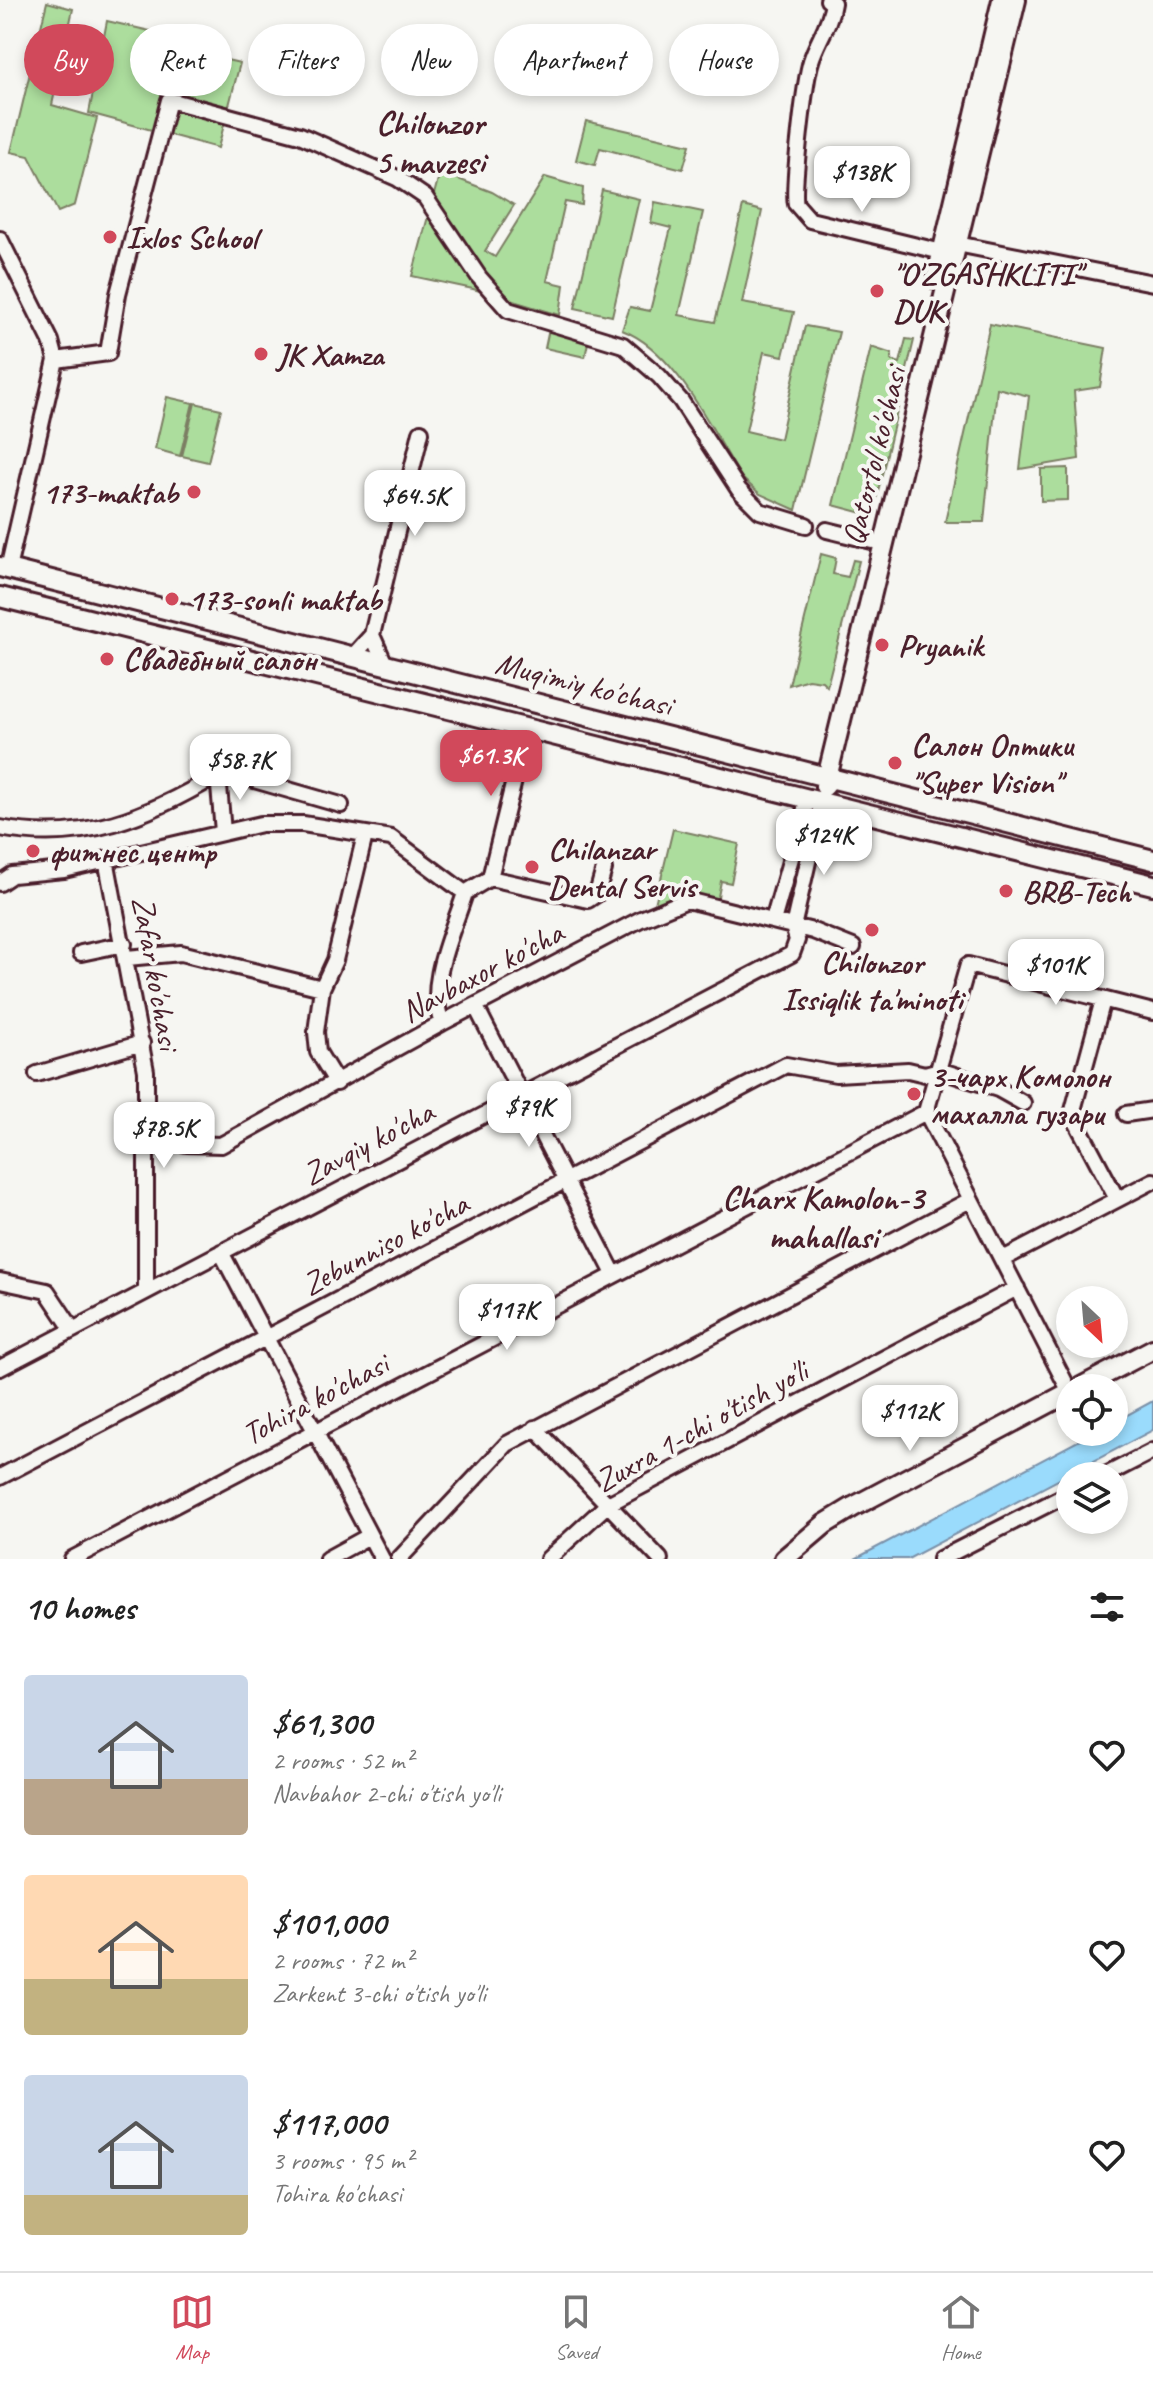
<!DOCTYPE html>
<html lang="en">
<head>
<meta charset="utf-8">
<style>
	body { margin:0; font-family:Caveat,sans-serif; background:#f2f2f2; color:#222; height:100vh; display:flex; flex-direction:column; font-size:30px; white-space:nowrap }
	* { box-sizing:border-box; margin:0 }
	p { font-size:26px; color:#767676 }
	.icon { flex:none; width:44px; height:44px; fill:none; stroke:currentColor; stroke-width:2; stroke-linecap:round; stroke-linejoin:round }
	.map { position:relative; height:1559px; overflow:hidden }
	.details { display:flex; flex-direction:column; background:#fff; flex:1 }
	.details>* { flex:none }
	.banner { position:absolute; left:24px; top:24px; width:1106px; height:72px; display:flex; gap:16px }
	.needle { width:52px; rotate:154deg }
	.tools { position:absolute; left:1056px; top:1286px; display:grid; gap:16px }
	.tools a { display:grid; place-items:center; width:72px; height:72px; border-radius:50%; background:#fff; box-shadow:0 4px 12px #0003; font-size:40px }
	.price { position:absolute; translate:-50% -68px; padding:0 18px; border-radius:16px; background:#fff; color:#222; font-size:26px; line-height:52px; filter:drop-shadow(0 2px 4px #0008) }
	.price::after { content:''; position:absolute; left:50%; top:48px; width:24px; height:18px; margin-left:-12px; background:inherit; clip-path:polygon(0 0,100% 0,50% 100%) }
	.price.current { background:#d1495b; color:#fff }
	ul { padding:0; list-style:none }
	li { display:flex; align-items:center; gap:24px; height:200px; padding:0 24px }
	li span { display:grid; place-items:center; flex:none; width:224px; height:160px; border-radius:8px; color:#555 }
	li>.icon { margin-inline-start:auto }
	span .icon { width:96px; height:96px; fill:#fffc; stroke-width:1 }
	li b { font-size:34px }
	h2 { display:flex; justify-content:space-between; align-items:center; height:96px; padding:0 24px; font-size:34px }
	.pill { padding:0 28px; border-radius:36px; background:#fff; box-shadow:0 4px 12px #0003; font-size:28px; line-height:72px }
	.pill.current { background:#d1495b; color:#fff }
	.menu { display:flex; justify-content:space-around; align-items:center; height:112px; border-top:2px solid #e0e0e0; background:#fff; font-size:22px; color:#767676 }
	.menu a { display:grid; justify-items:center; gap:4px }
	.menu .current { color:#d1495b }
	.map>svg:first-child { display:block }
	.green { fill:#acdd9d; stroke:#7b7e64; stroke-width:2 }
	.water { fill:#9adbfc; stroke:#7a90a8; stroke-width:2 }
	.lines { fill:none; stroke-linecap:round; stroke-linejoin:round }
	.minor-casing { stroke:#4a1f2b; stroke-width:20 }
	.major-casing { stroke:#4a1f2b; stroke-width:24 }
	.minor { stroke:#f6f6f2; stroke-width:14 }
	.major { stroke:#f6f6f2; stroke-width:18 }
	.poi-dot { fill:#d1495b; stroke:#f6f6f2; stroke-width:3 }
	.labels { text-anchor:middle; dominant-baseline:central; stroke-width:8; stroke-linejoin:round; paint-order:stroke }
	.poi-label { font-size:32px; font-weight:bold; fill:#4a1f2b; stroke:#f6f6f2; text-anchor:start }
	.street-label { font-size:32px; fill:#4a1f2b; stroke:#f6f6f2 }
	.neighbourhood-label { font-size:34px; font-weight:bold; fill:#4a1f2b; stroke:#f6f6f2 }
</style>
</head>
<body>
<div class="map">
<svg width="1153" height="1559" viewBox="0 0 1153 1559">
	<rect width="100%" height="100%" fill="#f6f6f2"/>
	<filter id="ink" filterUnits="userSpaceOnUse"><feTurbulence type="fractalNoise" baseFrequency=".0125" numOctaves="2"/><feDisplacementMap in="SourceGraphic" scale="16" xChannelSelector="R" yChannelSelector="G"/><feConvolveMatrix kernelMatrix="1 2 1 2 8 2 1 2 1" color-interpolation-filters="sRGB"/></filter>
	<g filter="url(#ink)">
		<path class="green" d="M47,2L73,9L52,105L97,118L75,205L58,212L29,156L11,152Z
			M107,21L176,37L174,48L240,63L218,148L89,113Z
			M586,121L690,145L683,169L600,148L595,165L576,160Z
			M440,172L492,192L514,205L485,251L495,257L545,177L583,188L582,205L565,202L547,281L564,285L560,315L473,289L412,276Z
			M602,190L639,199L612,316L575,308Z
			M655,202L703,212L679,315L715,322L743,206L762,211L742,303L794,312L783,356L764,352L746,431L780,439L805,326L839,332L796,510L760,494L742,478C711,430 677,351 622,330L630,307L650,311L671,228L651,223Z
			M990,324L1106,348L1100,387L1074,391L1079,459L1020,469L1029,396L997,388L984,522H945Z
			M549,329L589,338L585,357L545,348Z
			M906,339L914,340L869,529L861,526L863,513L833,505L871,347L892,354L891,360L900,363Z
			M167,397L193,403L180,456L155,449Z
			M195,403L221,409L208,462L182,456Z
			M1068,468V500L1041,501V469Z
			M821,554L836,558L833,574L848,577L853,560L859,561L827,686L822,681L808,679L789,685Z
			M673,829L739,844L731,883L721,881L717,902L682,896L655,904Z"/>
		<path class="water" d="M1153,1401V1430L908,1559H855L1095,1432H1114V1422Z"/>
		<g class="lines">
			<defs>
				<path id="minor" d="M828,0L833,3C830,25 817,41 811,61C805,79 792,190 796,204L810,220L942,252
					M0,239L51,341L56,360L8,569
					M957,244L1153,283
					M56,360L108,353L118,294L169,100L300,135L397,178L425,197L479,277L508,310L623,345L659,376L681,401L739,490L760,511L806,525
					M827,530L872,541
					M372,635L385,664
					M352,657L372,635L421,432
					M218,775L223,832
					M0,828C84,844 147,817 218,775L233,774L341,805
					M106,859L146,1071V1289
					M490,878L527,728
					M0,883L12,875L64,870L261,824H303L391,838L465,893L490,878L588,900L597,894L604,869
					M773,921L808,798
					M81,953L124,944
					M127,958L181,953L322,988
					M1103,1000L1072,1114L1117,1199
					M476,1007L614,1274
					M442,1023C426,984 453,932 465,893
					M37,1074L142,1043
					M337,1083L318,1052L316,1032L322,988L335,960L365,835
					M1126,1114L1153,1110
					M145,1136L187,1144L221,1145L442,1023L641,919L687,900L813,931L853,947
					M221,1252L382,1559
					M1003,1259L1153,1181
					M0,1281L47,1291L73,1330
					M0,1368L792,954L797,940L793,927L822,801
					M1070,1392L926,1112L968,965L1153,1012
					M535,1428L660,1559
					M1104,1476L1153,1451
					M0,1477L786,1065L836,1074L908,1070L925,1074L939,1070L998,1089L1023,1103
					M72,1559L926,1112
					M327,1559L369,1536
					M399,1559L507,1444L970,1200
					M548,1559L608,1504L1017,1288
					M940,1559L1070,1493"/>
				<path id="major" d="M936,279L1002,0
					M0,567L1153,860
					M0,597L1153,885
					M825,786L1016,0
					M1079,1388L1153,1349
					M784,1559L825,1524L853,1507L1070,1392"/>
			</defs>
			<use href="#minor" class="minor-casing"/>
			<use href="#major" class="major-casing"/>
			<use href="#minor" class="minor"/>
			<use href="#major" class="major"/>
		</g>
	</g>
	<g class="poi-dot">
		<circle cx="110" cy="237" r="8"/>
		<circle cx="877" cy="291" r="8"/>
		<circle cx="261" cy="354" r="8"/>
		<circle cx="194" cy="492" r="8"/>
		<circle cx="172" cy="599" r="8"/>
		<circle cx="882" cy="645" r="8"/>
		<circle cx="107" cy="659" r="8"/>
		<circle cx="895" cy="763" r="8"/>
		<circle cx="33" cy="851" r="8"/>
		<circle cx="532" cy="867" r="8"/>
		<circle cx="1006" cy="891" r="8"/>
		<circle cx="872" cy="930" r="8"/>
		<circle cx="914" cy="1094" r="8"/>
	</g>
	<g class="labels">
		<g class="poi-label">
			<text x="126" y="237">Ixlos School</text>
			<text x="893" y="273">"O'ZGASHKLITI"<tspan x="893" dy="37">DUK</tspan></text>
			<text x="277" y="354">JK Xamza</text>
			<text x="178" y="492" text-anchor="end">173-maktab</text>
			<text x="188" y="599">173-sonli maktab</text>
			<text x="898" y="645">Pryanik</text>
			<text x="123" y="659">Свадебный салон</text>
			<text x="911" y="745">Салон Оптики<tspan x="911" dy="37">"Super Vision"</tspan></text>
			<text x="548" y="849">Chilаnzаr<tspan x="548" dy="37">Dental Servis</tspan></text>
			<text x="49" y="851">фитнес центр</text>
			<text x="1022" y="891">BRB-Tech</text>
			<text x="872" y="962" text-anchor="middle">Chilonzor<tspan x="872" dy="37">Issiqlik ta'minoti</tspan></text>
			<text x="930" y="1076">3-чарх Комолон<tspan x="930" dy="37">махалла гузари</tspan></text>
		</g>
		<g class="street-label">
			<text transform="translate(874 456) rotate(-76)">Qatortol ko'chasi</text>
			<text transform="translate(584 684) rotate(14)">Muqimiy ko'chasi</text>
			<text transform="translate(482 972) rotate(-28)">Navbaxor ko'cha</text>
			<text transform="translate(156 973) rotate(80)">Zafar ko'chasi</text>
			<text transform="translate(368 1143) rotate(-28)">Zavqiy ko'cha</text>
			<text transform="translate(385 1244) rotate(-28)">Zebunniso ko'cha</text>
			<text transform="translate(315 1399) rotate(-28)">Tohira ko'chasi</text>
			<text transform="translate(701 1426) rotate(-29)">Zuxra 1-chi o'tish yo'li</text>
		</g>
		<g class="neighbourhood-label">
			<text x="430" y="122">Chilonzor<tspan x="430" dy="39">5 mavzesi</tspan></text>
			<text x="823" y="1197">Charx Kamolon-3<tspan x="823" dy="39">mahallasi</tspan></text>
		</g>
	</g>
</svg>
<div class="tools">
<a><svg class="needle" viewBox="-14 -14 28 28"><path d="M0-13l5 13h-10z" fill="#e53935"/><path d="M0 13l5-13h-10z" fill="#767676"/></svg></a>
<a><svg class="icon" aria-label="locate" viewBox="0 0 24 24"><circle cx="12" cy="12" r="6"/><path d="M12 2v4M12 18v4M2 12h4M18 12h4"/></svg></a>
<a><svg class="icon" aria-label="layers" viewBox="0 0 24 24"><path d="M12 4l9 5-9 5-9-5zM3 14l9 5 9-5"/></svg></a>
</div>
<b class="price" style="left:862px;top:214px">$138K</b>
<b class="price" style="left:415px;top:538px">$64.5K</b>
<b class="price current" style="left:491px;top:798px">$61.3K</b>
<b class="price" style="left:240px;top:802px">$58.7K</b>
<b class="price" style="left:824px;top:877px">$124K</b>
<b class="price" style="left:1056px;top:1007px">$101K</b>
<b class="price" style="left:529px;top:1149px">$79K</b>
<b class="price" style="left:164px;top:1170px">$78.5K</b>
<b class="price" style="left:507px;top:1352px">$117K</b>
<b class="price" style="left:910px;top:1453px">$112K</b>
<div class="banner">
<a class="pill current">Buy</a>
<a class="pill">Rent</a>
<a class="pill">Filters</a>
<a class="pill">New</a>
<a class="pill">Apartment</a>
<a class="pill">House</a>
</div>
</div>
<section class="details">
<h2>10 homes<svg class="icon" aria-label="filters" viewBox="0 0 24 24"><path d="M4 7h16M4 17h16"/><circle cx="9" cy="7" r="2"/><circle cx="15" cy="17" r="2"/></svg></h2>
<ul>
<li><span style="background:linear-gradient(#c9d6e8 65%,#b9a48a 0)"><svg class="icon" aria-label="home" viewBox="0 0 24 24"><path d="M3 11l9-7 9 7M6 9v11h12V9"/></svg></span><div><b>$61,300</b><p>2 rooms · 52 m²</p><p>Navbahor 2-chi o'tish yo'li</p></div><svg class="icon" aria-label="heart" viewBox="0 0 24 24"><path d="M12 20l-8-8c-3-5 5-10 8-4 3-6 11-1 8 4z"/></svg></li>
<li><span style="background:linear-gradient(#ffd9b3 65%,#c2b280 0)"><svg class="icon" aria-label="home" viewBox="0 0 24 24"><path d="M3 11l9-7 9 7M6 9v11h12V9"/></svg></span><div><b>$101,000</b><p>2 rooms · 72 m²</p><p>Zarkent 3-chi o'tish yo'li</p></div><svg class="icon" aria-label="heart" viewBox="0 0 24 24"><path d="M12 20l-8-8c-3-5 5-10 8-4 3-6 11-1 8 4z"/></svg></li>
<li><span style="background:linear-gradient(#c9d6e8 75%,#c2b280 0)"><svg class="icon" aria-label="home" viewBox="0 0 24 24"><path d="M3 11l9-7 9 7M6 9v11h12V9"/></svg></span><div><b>$117,000</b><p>3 rooms · 95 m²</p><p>Tohira ko'chasi</p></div><svg class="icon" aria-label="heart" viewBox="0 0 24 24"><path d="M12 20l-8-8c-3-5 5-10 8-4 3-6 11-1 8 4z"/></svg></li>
</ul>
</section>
<nav class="menu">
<a class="current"><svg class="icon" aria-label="map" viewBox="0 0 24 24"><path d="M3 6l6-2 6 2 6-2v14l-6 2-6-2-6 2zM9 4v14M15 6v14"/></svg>Map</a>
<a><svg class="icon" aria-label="saved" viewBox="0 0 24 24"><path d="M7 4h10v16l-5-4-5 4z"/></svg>Saved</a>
<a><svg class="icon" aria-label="home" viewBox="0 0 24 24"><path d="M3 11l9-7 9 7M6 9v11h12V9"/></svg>Home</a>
</nav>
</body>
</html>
